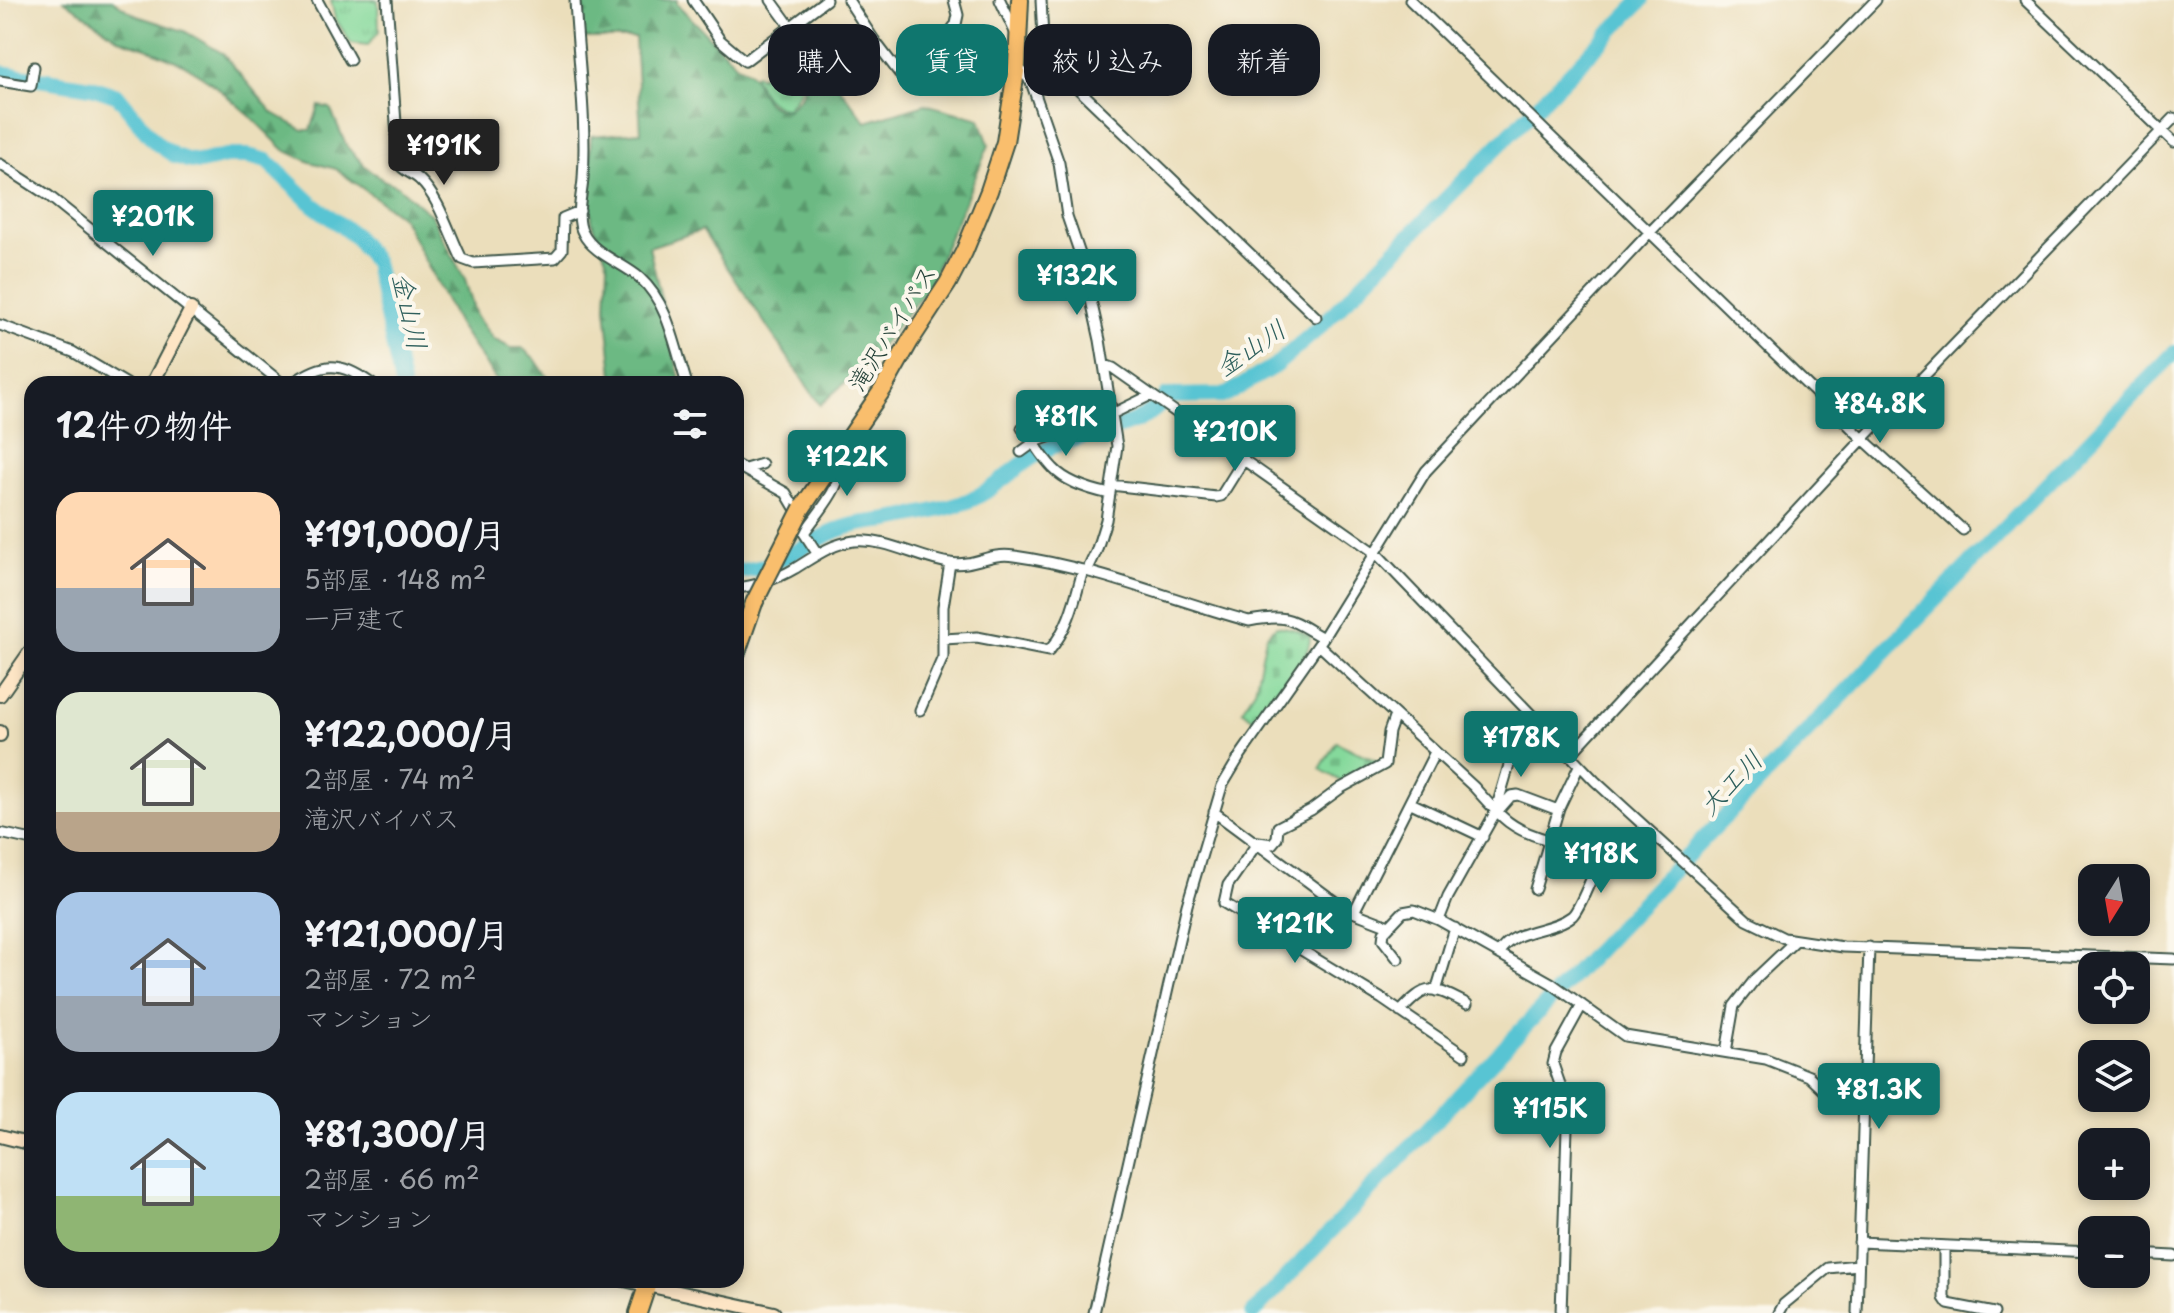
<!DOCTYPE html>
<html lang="ja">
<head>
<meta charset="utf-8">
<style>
	body { margin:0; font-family:"Playpen Sans","Klee One",sans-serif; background:#242831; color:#f1f3f6; height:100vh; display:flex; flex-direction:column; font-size:30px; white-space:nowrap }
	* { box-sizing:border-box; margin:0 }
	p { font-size:26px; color:#9ea1a6 }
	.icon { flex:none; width:44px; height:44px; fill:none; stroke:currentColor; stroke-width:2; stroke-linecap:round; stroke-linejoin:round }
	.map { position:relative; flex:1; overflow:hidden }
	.side { position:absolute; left:24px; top:376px; width:720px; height:912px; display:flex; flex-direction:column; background:#171b24; border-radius:24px; box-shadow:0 4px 12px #0003 }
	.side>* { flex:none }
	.banner { position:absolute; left:768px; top:24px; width:760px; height:72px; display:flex; gap:16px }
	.needle { width:52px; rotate:191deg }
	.controls { position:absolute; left:2078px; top:864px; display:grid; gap:16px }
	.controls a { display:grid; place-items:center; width:72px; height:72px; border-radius:16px; background:#171b24; box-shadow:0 4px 12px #0003; font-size:40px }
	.price { position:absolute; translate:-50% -68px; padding:0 18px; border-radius:8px; background:#0f766e; color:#fff; font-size:26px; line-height:52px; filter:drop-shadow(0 2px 4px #0008) }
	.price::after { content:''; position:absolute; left:50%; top:48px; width:24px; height:18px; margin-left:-12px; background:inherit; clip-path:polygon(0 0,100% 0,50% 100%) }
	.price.current { background:#222; color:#fff }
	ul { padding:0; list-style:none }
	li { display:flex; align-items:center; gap:24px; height:200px; padding:0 32px }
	li span { display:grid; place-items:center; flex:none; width:224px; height:160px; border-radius:24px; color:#555 }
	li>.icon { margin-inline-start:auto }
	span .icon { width:96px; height:96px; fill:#fffc; stroke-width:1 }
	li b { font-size:34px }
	h2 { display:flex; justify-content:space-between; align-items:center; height:96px; padding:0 32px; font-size:34px }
	.chip { padding:0 28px; border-radius:24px; background:#171b24; box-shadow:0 4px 12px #0003; font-size:28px; line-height:72px }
	.chip.current { background:#0f766e; color:#fff }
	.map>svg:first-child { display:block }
	.grass { fill:url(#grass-tufts); stroke:#528b68; stroke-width:2 }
	.forest { fill:url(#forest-firs); stroke:#467b5c; stroke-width:2 }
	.cemetery { fill:url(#cemetery-stones); stroke:#528b68; stroke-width:2 }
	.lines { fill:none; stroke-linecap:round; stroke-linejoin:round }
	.river { stroke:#59c4d3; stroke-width:16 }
	.street-casing { stroke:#3e5548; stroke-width:13 }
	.secondary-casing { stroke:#3e5548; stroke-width:16 }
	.highway-casing { stroke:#3e5548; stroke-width:20 }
	.street { stroke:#fff; stroke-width:9 }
	.secondary { stroke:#fde5c5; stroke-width:12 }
	.highway { stroke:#f9be6d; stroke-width:16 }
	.highway-bridge-casing { stroke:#3e5548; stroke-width:20; stroke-linecap:butt }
	.highway-bridge { stroke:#f9be6d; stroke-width:16 }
	.labels { text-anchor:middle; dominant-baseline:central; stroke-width:8; stroke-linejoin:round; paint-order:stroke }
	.street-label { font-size:24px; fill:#1f3d34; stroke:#fbf7ec }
	.water-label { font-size:26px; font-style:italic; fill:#2e5f5c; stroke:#fbf7ec }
</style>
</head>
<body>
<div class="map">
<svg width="2174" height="1313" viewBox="0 0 2174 1313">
	<defs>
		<pattern id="grass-tufts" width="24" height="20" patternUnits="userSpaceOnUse" patternTransform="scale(2)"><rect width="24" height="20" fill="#85d99b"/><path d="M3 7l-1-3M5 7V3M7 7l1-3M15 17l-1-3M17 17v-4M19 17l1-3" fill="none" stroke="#72bb86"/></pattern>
		<pattern id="forest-firs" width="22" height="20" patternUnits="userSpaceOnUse" patternTransform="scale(2)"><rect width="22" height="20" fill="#6cb983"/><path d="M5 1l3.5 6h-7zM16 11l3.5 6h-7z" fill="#58986c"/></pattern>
		<pattern id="cemetery-stones" width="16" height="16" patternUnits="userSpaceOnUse" patternTransform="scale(2)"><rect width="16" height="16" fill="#85d99b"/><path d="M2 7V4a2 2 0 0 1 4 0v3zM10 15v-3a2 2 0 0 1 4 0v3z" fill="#72bb86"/></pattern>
	</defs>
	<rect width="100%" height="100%" fill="#fbf7ec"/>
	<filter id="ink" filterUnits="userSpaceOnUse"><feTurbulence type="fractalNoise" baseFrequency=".0125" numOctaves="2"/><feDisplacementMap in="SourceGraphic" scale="16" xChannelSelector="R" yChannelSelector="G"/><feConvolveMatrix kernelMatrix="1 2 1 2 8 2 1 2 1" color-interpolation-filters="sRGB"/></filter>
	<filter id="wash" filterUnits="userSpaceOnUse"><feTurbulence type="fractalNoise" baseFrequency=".006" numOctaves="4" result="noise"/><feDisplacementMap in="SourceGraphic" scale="32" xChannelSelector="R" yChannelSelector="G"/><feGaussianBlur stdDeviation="1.8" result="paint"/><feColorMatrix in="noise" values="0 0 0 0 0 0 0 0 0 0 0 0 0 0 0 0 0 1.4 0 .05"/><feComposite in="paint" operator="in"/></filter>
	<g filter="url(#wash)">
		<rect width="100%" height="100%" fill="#ebdebb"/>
		<path class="grass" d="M331,0H378L379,31L368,45L351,43L335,18Z
			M789,45C818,57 803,91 787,108C769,108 760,91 753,76L756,74L760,77L764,74L763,69L776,58L779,62L786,57L783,50Z"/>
		<path class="forest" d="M64,0H112L137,16L184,31L222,53L273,113L303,130H311L319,106L330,108L347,147L366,167L383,180L398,186L431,215L465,280L476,316L493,339L511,348H522L535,359L552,384H499L458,324L403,218L336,169L310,162L284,150L249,115L212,83L185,65L146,48L119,39Z
			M581,0H677V4L738,66C742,69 747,69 750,73C765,88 758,109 788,110L801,96L807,79L839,87L866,122L925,104L980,119L989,145L928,287L869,361L820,405L702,230L649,247L681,384H614L606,308L608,264L592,221L589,187L591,136L641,132L635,38H581Z"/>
		<path class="cemetery" d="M1276,626C1289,627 1299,630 1310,636C1310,658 1291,675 1277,689C1269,698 1262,710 1254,720L1242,710L1255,690L1266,637Z
			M1336,742L1381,763L1346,784L1320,769Z"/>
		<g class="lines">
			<path class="river" d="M0,73L91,87L118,96L156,143L175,156L187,160L200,162L226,156H248L267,161L312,204L354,235L375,262L402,384
				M736,571C774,571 801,545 836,531C852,524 871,522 889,520C912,516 938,511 960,504C1001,490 1017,459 1059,444C1094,431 1144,430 1167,396L1226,395L1276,365L1320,327L1642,0
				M1253,1313L1658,886L2174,353"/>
		</g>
	</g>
	<g filter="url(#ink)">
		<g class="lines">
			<defs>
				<path id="street" d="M317,0L350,60
					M387,0L399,164C405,172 413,173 420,180C440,199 450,236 462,259L473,263L555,258L562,250L563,218L580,211
					M575,0C578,58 587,121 583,179C582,195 575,218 583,233C593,254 623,263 640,278C669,304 675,348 687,384
					M693,0L720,40L745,61L826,0
					M771,0L808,51
					M848,0L874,40L909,86L956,24L958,15L954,0
					M1000,0L1016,34
					M1041,0L1044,56L1316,317
					M1410,0L1863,439L1963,530
					M2025,0L2174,142
					M1017,65L1031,82L1059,163L1067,216L1082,260L1100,340L1117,446L1106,520L1096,552L1087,571
					M839,70L874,40
					M0,81L31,86L34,67
					M0,164L49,196L283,384
					M0,325L73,352L127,384
					M1105,365L1113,368L1377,554L1595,781L1747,920L1784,938L1843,947L2174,959
					M291,384C324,361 340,361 372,384
					M1022,428C1034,441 1041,456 1053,468C1067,483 1091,490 1110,494
					M1021,452L1035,442L1112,414L1151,395
					M736,465L786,493L799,515
					M745,469L762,464
					M1111,485L1216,497L1221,496L1244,459
					M817,553L804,533C817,513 849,482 838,456
					M736,588C753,587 779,578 794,569C814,557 830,544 854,541C886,538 917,558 949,563C975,567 988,552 1014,556C1095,567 1171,600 1249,621C1290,614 1289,619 1323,638
					M944,639L977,637L1049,651C1069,628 1075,599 1083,570
					M1319,645L1474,787C1499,815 1510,830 1549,840
					M920,710L943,657V607L950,563
					M1569,756L1863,439L2174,118
					M1411,803L1483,837
					M1214,812L1345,909L1389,926
					M1496,813L1511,796L1518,795L1558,810
					M0,833L32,840
					M1252,841L1272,844L1277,838L1278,827L1311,810L1341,788L1385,764L1389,732L1395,715
					M1256,845L1228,885L1224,903L1382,999L1464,1055
					M1535,889L1559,808L1579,766
					M1354,912L1435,752
					M1439,920L1448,897L1495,813L1509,765L1544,730
					M1499,953C1514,927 1550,933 1572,916C1580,909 1594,871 1600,859L1598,854L1550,838
					M1398,959L1383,940L1384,932L1403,912L1414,910L1439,920L1551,983L1625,1036L1766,1059L1809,1076L1831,1097L1864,1100
					M1436,991L1455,928
					M1400,1012C1428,982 1432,986 1467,1004
					M1726,1052L1734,1006L1756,978L1795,941
					M1859,1242L2092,1252
					M1944,1246V1298L1948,1304L1994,1313
					M2136,1254L2174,1256
					M1094,1313L1187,905L1222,786L1240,756L1323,638L1426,471L1649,233L1876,0
					M1561,1313L1567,1128L1563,1093L1553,1064L1556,1052L1582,1005
					M1779,1313L1784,1304L1828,1268L1858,1265
					M1857,1313L1869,947"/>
				<path id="secondary" d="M152,384L191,309
					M0,695L32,649
					M0,732V735
					M0,1136L32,1144
					M624,1280L774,1313"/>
				<path id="highway" d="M802,508L883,389L910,341L948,283L964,252L989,191L1005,142L1017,65L1020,0
					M736,655L754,603
					M638,1313L649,1280"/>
			</defs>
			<use href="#street" class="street-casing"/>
			<use href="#secondary" class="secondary-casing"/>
			<use href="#highway" class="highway-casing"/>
			<use href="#street" class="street"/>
			<use href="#secondary" class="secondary"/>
			<use href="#highway" class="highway"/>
			<defs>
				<path id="highway-bridge" d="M754,603L802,508"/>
			</defs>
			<use href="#highway-bridge" class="highway-bridge-casing"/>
			<use href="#highway-bridge" class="highway-bridge"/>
		</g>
	</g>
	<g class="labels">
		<g class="street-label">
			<text transform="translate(891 327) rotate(-58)">滝沢バイパス</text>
		</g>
		<g class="water-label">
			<text transform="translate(411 311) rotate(78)">金山川</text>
			<text transform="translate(1250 347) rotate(-34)">金山川</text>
			<text transform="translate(1730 782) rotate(-46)">大工川</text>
		</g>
	</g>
</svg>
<div class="controls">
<a><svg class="needle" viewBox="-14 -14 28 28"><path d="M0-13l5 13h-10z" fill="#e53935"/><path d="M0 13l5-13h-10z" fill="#9ea1a6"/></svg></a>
<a><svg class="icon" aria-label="locate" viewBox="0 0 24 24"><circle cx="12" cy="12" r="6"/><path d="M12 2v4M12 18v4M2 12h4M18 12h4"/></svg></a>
<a><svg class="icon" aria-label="layers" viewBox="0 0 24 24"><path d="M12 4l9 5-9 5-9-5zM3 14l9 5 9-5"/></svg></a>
<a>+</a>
<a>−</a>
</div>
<b class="price current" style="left:444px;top:187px">¥191K</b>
<b class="price" style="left:153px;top:258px">¥201K</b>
<b class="price" style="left:1077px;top:317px">¥132K</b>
<b class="price" style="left:1880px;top:445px">¥84.8K</b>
<b class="price" style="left:1066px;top:458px">¥81K</b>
<b class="price" style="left:1235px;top:473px">¥210K</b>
<b class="price" style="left:847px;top:498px">¥122K</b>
<b class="price" style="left:1521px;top:779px">¥178K</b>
<b class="price" style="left:1601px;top:895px">¥118K</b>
<b class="price" style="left:1295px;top:965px">¥121K</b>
<b class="price" style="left:1879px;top:1131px">¥81.3K</b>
<b class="price" style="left:1550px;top:1150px">¥115K</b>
<div class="banner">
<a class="chip">購入</a>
<a class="chip current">賃貸</a>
<a class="chip">絞り込み</a>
<a class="chip">新着</a>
</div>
<section class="side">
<h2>12件の物件<svg class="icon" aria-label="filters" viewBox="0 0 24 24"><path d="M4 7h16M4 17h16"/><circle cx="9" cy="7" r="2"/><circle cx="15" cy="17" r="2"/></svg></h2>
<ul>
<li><span style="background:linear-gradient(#ffd9b3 60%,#9aa5b1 0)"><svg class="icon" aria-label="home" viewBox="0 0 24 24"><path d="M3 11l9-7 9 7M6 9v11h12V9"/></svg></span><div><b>¥191,000/月</b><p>5部屋 · 148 m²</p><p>一戸建て</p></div></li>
<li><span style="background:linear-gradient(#dfe7d0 75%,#b9a48a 0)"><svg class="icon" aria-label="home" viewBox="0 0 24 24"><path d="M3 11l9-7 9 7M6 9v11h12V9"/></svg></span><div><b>¥122,000/月</b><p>2部屋 · 74 m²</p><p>滝沢バイパス</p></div></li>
<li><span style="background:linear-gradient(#a9c7e8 65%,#9aa5b1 0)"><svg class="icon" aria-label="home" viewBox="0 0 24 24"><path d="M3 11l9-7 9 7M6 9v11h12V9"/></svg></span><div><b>¥121,000/月</b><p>2部屋 · 72 m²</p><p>マンション</p></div></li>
<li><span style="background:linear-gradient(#bfe0f5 65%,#8fb573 0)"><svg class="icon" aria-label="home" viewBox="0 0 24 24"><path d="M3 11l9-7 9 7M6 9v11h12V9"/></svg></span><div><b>¥81,300/月</b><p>2部屋 · 66 m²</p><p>マンション</p></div></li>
</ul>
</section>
</div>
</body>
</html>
